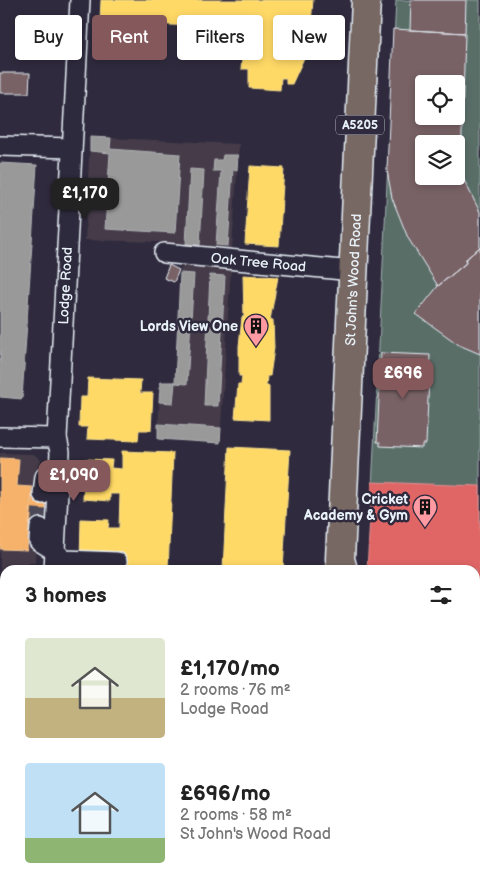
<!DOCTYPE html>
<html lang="en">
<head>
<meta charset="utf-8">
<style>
	body { margin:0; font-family:"Balsamiq Sans",sans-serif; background:#f6f6f6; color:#222; height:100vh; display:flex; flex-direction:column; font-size:19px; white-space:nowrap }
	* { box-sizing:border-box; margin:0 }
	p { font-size:16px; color:#767676 }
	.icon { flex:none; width:28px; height:28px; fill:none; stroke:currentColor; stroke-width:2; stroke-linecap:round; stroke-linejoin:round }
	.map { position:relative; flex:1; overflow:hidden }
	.panel { position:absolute; left:0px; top:565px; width:480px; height:321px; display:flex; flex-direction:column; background:#fff; border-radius:15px 15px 0 0; box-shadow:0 2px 8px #0003 }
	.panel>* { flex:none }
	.hud { position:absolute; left:15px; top:15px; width:450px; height:45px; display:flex; gap:10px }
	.controls { position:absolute; left:415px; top:75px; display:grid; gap:10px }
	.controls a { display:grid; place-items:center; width:50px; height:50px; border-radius:5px; background:#fff; box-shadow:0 2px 8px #0003; font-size:25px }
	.price { position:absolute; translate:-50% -42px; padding:0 11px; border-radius:10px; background:#85585c; color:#fff; font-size:16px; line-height:32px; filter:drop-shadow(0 1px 2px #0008) }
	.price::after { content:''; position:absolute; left:50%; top:30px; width:15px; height:11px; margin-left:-8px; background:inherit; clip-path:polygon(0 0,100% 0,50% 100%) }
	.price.current { background:#222; color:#fff }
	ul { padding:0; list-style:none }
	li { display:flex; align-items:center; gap:15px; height:125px; padding:0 25px }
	li span { display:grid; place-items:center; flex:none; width:140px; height:100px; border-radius:5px; color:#555 }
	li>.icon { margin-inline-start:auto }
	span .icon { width:60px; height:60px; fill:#fffc; stroke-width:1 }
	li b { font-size:21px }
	h2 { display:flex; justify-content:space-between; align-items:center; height:60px; padding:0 25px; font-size:21px }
	.tag { padding:0 18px; border-radius:5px; background:#fff; box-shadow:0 2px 8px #0003; font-size:18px; line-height:45px }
	.tag.current { background:#85585c; color:#fff }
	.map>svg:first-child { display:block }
	.built { fill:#453b49 }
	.green { fill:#5a6e68; stroke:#a1b0b0; fill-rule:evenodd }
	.homes { fill:#ffd966; stroke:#f8e092 }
	.shops { fill:#e06666; stroke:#e29092 }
	.health { fill:#f6b26b; stroke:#f2c595 }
	.public { fill:#76a5af; stroke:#98bcc5 }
	.industry { fill:#999; stroke:#b1b3b6 }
	.building { fill:#786266; stroke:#e8f1f8; fill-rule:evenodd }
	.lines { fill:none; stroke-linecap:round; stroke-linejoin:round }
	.minor-tunnel { stroke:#4b4859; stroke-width:19; stroke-dasharray:19 9; stroke-linecap:butt }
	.minor-casing { stroke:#e8f1f8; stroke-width:22 }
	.highway-casing { stroke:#e8f1f8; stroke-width:31 }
	.path { stroke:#e8f1f8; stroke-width:3; stroke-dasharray:5 4; stroke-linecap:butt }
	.minor { stroke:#2f2a3d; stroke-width:19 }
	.highway { stroke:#776864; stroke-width:28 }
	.rail-casing { stroke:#e8f1f8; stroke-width:5.5 }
	.rail { stroke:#2f2a3d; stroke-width:4; stroke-dasharray:11; stroke-linecap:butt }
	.labels { text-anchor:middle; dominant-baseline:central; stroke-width:5; stroke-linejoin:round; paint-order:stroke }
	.shield { fill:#2f2a3d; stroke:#b0b5c0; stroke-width:1 }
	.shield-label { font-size:12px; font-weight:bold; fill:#e8f1f8 }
	.street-label { font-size:14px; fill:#e8f1f8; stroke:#2f2a3d }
	.poi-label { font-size:14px; font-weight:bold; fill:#e8f1f8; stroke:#2f2a3d; text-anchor:end }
</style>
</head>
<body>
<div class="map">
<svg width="480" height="886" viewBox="0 0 480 886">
	<rect width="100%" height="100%" fill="#2f2a3d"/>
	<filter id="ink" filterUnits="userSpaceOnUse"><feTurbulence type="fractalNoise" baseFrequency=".02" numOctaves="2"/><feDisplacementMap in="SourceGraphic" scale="10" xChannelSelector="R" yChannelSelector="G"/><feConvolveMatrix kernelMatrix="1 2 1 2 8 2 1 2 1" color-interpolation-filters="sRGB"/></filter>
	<g filter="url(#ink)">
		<path class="built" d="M90,137L239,144L232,249L158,242L85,240Z
			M181,264L231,268L220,443L158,439L160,382L175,381Z
			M0,453L34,454L41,460L35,563H26V570H5V700L0,699Z"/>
		<path class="green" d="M396,0H480V679L475,678V570H368ZM424,84H456V116H424ZM424,144H456V176H424Z
			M475,731H480V886H454V881H475Z"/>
		<path class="homes" d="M101,0H313L310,36L304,58L292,84H286V78H281L280,90L249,88V69H241L244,40L260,41L261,30L100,21Z
			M250,166L284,168L279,246L245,244Z
			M243,275L278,277L270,320H273L274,348L270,376H267L266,386H269V420L235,418L238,384H241L242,376H239V346L242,317H244Z
			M88,378L141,380L140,393H153L151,430H139L138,441L87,439L88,427H79L80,397H87Z
			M229,447L290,450L283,570H223Z
			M122,451L173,453L168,570H117L80,559L81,519L109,520L108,528H119L120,494H110V501L83,499L85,459L112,460L111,468L122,469Z
			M0,709H5V809H2V815H0Z"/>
		<path class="shops" d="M372,482L480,486V588H475V570H367Z"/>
		<path class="health" d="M0,458L19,459L17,486L32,487L27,550L0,549Z
			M32,493L47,494L43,528L29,526Z"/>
		<path class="public" d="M324,881H435L434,886H324Z"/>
		<path class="industry" d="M90,137L111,138L110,149L180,154L175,233L105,229L110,153L90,151Z
			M223,155H238L237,170L233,169L228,246L216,245L221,171H213L214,160H222Z
			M0,163L37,165L22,399L0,397Z
			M190,169L204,170L200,245L186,244Z
			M180,273L194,274L187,384L175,383L173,403L159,402L160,382H175Z
			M210,275L225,276L218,406H204Z
			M158,424L221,428L220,443L158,439Z"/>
		<path class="building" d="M411,0H466L465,33L410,30Z
			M393,29L465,33L461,166L464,180L480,212V247L465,260L466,263L438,286L408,238L392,198L387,170ZM424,84H456V116H424ZM424,144H456V176H424Z
			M0,73H30L29,93H0Z
			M480,247V354L459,345L416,314L438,286L466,263L465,260Z
			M169,265L179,270L174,282L164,278Z
			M381,353L430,355L426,444H422V448L380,446V442H377Z"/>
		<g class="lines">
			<path class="minor-tunnel" d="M40,528L43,494"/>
			<defs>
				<g id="minor">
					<path d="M0,146L72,148"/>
					<path id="s1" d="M164,253L353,271"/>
					<path d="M0,437L57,438"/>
					<path d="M43,494L45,477L59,468"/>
					<path d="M40,528L39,541L55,551L64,560L117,562"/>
					<path id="s2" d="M54,570L60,452L57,438L80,0"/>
					<path d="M475,658L480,659"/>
					<path d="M439,886H440"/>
				</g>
				<g id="highway">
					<path id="s3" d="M343,570L340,559L366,0"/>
					<path d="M475,706H480"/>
					<path d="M0,853H5"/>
					<path d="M115,881L127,886"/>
					<path d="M148,881L149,886"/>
					<path d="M259,886V881"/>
				</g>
			</defs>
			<use href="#minor" class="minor-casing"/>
			<use href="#highway" class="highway-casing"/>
			<path class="path" d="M475,753H480
				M475,789L480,790
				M475,877L480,878
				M195,881L200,885H213L216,881
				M474,886V881"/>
			<use href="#minor" class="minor"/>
			<use href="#highway" class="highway"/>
			<defs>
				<path id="rail" d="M0,626H5
					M0,636H5
					M0,682H5
					M0,693H5"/>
			</defs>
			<use href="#rail" class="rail-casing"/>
			<use href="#rail" class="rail"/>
		</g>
	</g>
	<defs>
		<symbol id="building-pin" viewBox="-11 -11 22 30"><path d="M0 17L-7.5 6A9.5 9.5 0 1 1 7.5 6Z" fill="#ff9aa2" stroke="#2f2a3d"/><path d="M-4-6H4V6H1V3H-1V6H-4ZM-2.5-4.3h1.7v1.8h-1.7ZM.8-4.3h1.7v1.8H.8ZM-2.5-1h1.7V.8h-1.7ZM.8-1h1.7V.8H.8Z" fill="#111"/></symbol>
	</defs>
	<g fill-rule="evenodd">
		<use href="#building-pin" x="242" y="312" width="28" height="38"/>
		<use href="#building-pin" x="411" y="493" width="28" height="38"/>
	</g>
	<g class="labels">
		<rect class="shield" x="336" y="115.5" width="48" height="19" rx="4"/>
		<g class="shield-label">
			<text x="360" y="125">A5205</text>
		</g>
		<g class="street-label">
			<text stroke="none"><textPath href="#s1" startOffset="95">Oak Tree Road</textPath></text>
			<text stroke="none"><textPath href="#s3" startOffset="291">St John's Wood Road</textPath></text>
			<text stroke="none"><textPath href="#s2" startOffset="285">Lodge Road</textPath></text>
		</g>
		<g class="poi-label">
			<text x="238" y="326">Lords View One</text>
			<text x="408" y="499">Cricket<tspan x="408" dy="16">Academy &amp; Gym</tspan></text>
		</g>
	</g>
</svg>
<div class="controls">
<a><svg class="icon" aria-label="locate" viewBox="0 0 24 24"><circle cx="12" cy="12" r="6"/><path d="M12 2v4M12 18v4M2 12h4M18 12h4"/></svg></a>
<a><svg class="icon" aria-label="layers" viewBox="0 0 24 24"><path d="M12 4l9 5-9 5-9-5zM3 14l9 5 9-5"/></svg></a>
</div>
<b class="price current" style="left:85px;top:220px">£1,170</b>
<b class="price" style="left:403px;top:400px">£696</b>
<b class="price" style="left:74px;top:502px">£1,090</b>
<div class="hud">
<a class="tag">Buy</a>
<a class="tag current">Rent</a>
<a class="tag">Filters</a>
<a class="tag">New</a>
</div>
<section class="panel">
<h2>3 homes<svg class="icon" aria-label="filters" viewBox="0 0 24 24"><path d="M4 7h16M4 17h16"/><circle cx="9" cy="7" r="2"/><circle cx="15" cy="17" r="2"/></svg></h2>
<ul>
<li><span style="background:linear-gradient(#dfe7d0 60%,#c2b280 0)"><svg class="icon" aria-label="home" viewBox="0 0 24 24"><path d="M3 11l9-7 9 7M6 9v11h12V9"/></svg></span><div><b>£1,170/mo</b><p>2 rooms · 76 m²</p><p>Lodge Road</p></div></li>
<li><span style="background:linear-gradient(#bfe0f5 75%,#8fb573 0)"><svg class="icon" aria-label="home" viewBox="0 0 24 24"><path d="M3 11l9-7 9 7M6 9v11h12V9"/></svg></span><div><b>£696/mo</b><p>2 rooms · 58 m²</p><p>St John's Wood Road</p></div></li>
</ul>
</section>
</div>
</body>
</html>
